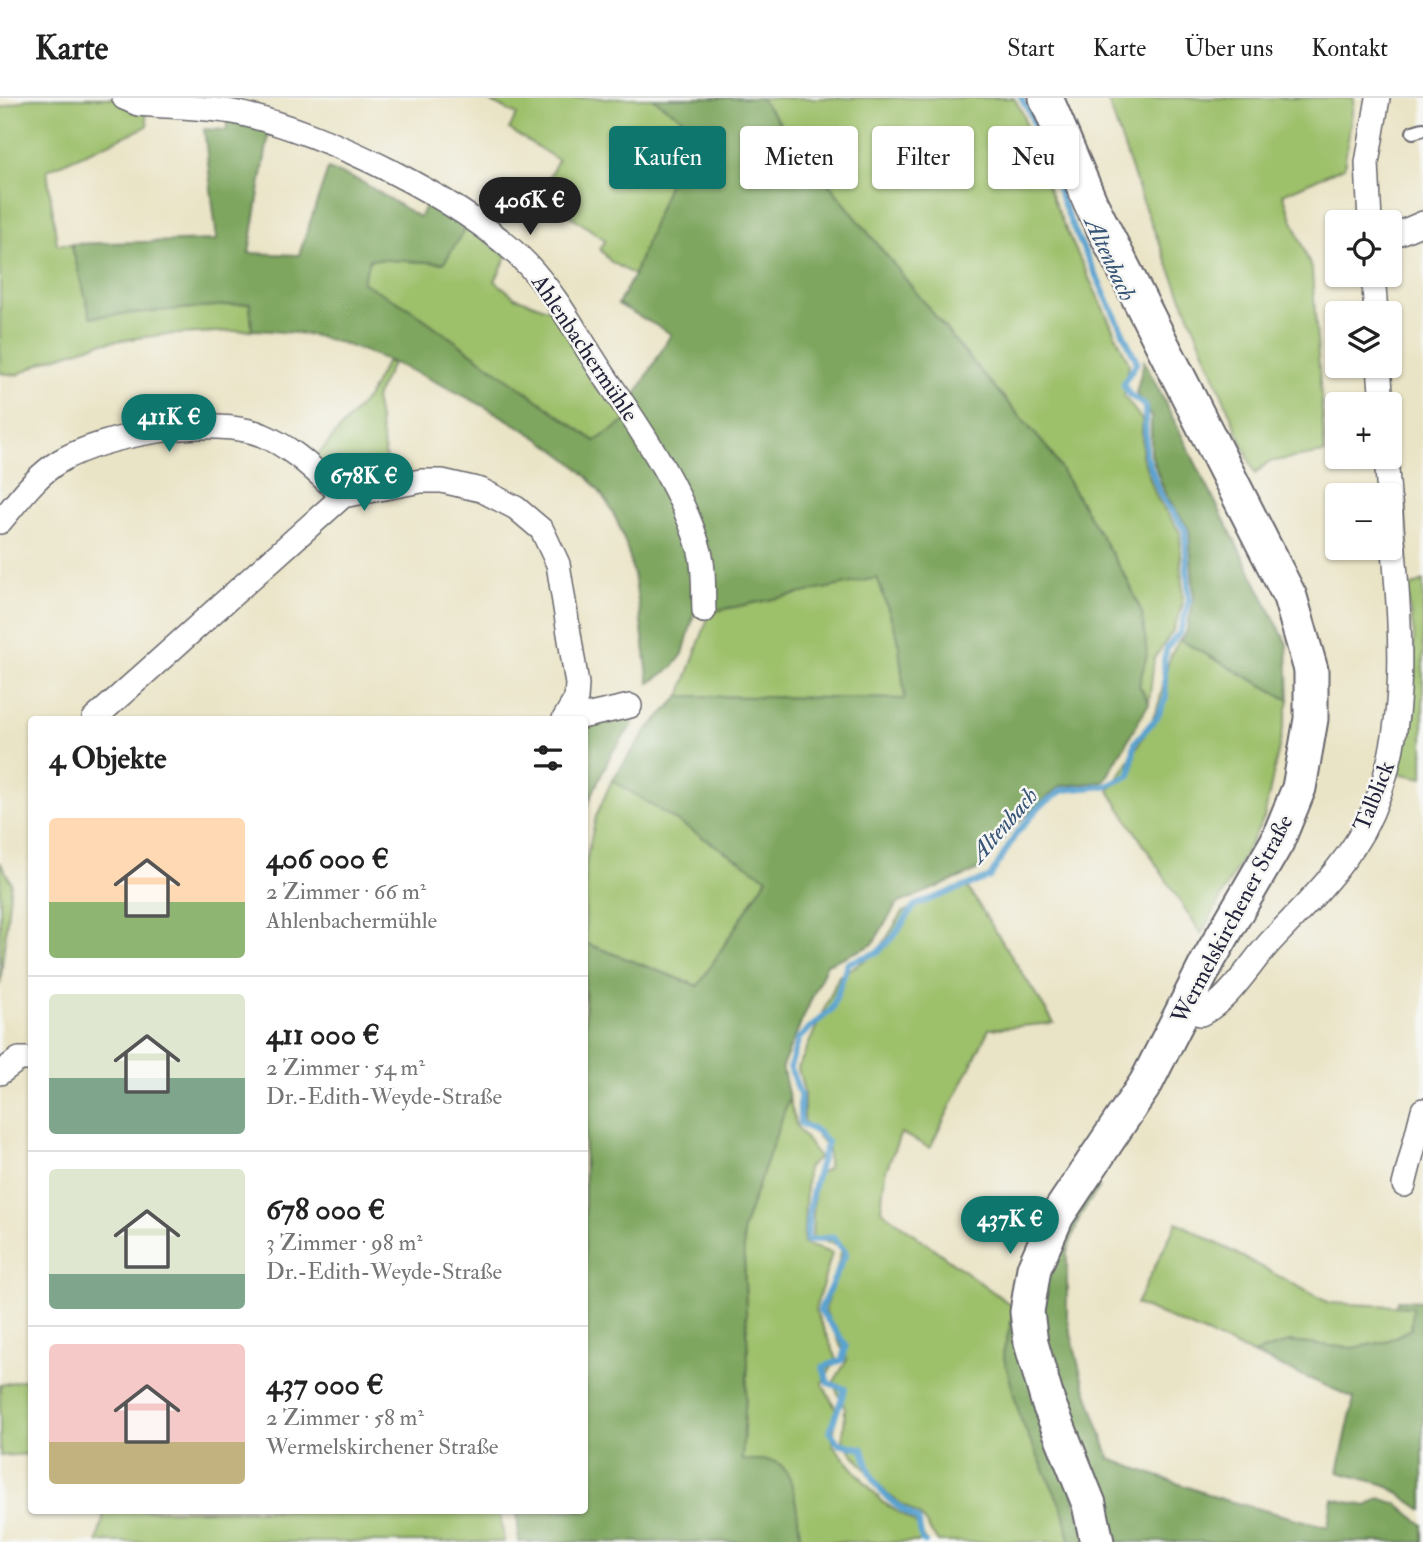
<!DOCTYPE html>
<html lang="de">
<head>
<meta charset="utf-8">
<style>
	body { margin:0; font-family:"IM FELL Double Pica",serif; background:#f2f2f2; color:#222; height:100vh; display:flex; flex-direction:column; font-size:26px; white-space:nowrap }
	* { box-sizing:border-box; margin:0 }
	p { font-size:23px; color:#767676 }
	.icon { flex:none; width:38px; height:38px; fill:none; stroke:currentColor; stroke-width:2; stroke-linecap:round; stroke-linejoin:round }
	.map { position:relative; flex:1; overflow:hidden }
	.panel { position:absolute; left:28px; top:618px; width:560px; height:798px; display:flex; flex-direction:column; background:#fff; border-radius:7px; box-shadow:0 2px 5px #0004 }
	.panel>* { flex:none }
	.top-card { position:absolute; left:609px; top:28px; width:665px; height:63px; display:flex; gap:14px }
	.controls { position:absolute; left:1325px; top:112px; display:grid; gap:14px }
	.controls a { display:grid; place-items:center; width:77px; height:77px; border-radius:7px; background:#fff; box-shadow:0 2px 5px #0004; font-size:35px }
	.price { position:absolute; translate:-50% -60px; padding:0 16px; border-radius:24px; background:#0f766e; color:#fff; font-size:23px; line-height:46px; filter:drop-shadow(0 2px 4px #0008) }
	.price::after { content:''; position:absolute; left:50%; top:42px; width:21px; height:16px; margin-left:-10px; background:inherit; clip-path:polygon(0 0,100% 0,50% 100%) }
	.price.on { background:#222; color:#fff }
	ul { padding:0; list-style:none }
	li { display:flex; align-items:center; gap:21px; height:175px; padding:0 21px }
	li+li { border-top:2px solid #e0e0e0 }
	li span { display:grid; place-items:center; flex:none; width:196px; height:140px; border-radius:7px; color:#555 }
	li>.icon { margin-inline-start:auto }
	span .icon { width:84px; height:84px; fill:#fffc; stroke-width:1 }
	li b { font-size:30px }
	h2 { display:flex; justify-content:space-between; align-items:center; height:84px; padding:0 21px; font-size:30px }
	.chip { padding:0 24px; border-radius:7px; background:#fff; box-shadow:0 2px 5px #0004; font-size:24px; line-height:63px }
	.chip.on { background:#0f766e; color:#fff }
	header { display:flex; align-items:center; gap:42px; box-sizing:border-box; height:98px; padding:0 35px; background:#fff; border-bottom:2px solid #e0e0e0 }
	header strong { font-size:33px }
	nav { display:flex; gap:38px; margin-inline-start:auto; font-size:24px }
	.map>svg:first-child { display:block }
	.green { fill:#9dc06a; stroke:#607152; stroke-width:2 }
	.forest { fill:#7ea65e; stroke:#50644c; stroke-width:2 }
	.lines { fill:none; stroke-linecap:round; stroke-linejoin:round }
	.stream { stroke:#58a2d0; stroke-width:6 }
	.lane-casing { stroke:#68666c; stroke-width:16 }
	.street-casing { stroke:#68666c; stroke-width:26 }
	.secondary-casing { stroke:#68666c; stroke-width:37 }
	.lane { stroke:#fff; stroke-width:12 }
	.street { stroke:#fff; stroke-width:23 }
	.secondary { stroke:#fff; stroke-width:33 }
	.labels { text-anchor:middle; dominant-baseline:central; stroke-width:5; stroke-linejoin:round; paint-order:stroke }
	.street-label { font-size:23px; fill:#22223b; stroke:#f6f6f2 }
	.water-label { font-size:24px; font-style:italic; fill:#385577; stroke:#f6f6f2 }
</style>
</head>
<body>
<header>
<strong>Karte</strong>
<nav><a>Start</a><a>Karte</a><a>Über uns</a><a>Kontakt</a></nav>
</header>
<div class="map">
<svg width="1423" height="1444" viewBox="0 0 1423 1444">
	<rect width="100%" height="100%" fill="#f6f6f2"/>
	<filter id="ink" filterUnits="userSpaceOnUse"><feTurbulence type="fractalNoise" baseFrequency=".0143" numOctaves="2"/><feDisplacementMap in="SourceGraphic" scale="14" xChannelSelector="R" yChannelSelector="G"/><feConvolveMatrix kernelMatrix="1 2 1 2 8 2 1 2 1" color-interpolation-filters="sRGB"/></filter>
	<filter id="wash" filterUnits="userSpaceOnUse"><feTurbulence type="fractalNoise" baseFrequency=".00686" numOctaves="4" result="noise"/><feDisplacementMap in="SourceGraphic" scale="28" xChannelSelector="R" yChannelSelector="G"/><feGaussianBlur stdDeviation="1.57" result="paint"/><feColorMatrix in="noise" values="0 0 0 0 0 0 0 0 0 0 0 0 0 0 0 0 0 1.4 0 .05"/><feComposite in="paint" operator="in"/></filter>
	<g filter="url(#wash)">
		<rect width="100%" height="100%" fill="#eae4c6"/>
		<path class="green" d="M30,0H117L145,12L148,28L47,72L57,146H71L91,219L250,205L252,232L160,237L101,245L45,263L17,277L0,275V10Z
			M483,0H652L691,26L634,177L610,163L600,151L605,142L540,96L558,62L509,31L517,17Z
			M760,0H1014L1023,16L1030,47L1063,125L1129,265L1124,298L1142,322V358L1157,400L1180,434L1183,505L1173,533L1154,561L1149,605L1139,587L1147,556L1142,515L1128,483L1050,353L964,254Z
			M1107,0H1354L1344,69L1283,96L1312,173L1325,355L1268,364L1255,376L1146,113Z
			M466,129L507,158L495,183L515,199L556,214L628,322L595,343L410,211L362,184L370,161L444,165Z
			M387,263L392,266L375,300L389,378L351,390L313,362L368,299Z
			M877,479L898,540L905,601L680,598L710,514Z
			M1423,483V680L1397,675L1414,612V536L1406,491Z
			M1180,542L1289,602L1264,720L1201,836L1109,693C1126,667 1144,641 1156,613C1166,588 1163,564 1180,542Z
			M612,682L767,780L698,888L585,845V768L596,718Z
			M0,764L11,784L0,887Z
			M966,787L1054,925L989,931L930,1050L901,1035L885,1075L881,1112L1015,1210L1003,1256L1021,1322L1062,1410L1071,1444H938L921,1419L887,1396L843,1344L845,1310L833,1285L847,1262L825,1212L843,1148L812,1140L815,1078L828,1070V1050L804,1023V994L798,970L839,878L878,854L903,814Z
			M789,1000L796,1027L819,1060L807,1070L803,1146L832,1155L815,1212L837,1261L822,1285L836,1311L833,1347L881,1403L915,1425L927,1444H801L790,1380L742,1362L748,1263L743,1131Z
			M1177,1124L1329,1205L1414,1209L1411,1231L1385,1244L1352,1250L1289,1244L1253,1256L1136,1206Z
			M31,1280V1356L0,1358V1287Z
			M105,1412H500L504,1444H97Z"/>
		<path class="forest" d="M652,0H760L964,254L1050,353L1128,483L1142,515L1147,556L1139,587L1149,605L1104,684L1061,688L1011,730L981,771L897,806L872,847L827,866L782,968L789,1000L743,1131L748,1263L742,1362C752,1363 765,1360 775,1364C796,1370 798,1424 801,1444H519L517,1412H584L585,845L698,888L767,780L612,682L647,632L680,598L905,601L898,540L877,480L710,514L707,451L630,307L671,236L618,206L634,177L691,26Z
			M227,18L270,29L249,155L299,157L328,71L360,83L419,119L429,103L466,129L444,165L370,161L362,184L410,211L595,343L628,322L693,453L697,505L683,556L672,570L649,585C641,533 638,465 615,419C606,400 592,382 576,368C525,323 378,250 310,237C291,234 271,233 252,232L250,205L91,219L71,146L217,142L204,31L227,32Z
			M1144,263L1287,546L1289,602L1180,542L1186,535L1194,501L1189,431L1165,396L1151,356V319L1136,295Z
			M631,616L633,626L611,656L585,712V627Z
			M1094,1090H1099L1081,1116L1067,1154V1219L1081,1277L1110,1361L1221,1401L1328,1429L1332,1401L1367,1408L1380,1400L1399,1407L1423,1427V1444H1106L1059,1306L1039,1218L1050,1155Z
			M1398,1202L1423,1203V1412L1386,1387L1338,1374L1354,1300L1253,1256L1289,1244L1352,1250L1385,1244L1411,1231L1413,1209L1396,1208Z
			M1015,1210L1088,1444H1071L1062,1410L1021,1322L1003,1256Z"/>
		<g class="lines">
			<path class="stream" d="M925,1444L922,1442L918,1422C884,1400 873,1391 863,1351L838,1345L830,1333L845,1291L828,1285L823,1269L842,1262L846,1247L820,1212L846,1155L833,1139L807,1143C807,1106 816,1079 827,1044L819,1035L800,1025V997L790,969L799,940L832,911L848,865L878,854L894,838L915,807L990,779L1016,736L1039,709L1063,692L1107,688L1130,677L1135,644L1158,618L1166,599L1164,562L1167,550L1180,534L1189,503L1185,432L1161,398L1146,357L1145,308L1130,297L1123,286L1137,264L1070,123L1029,13L1021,0"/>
		</g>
	</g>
	<g filter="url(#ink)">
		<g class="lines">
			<defs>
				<path id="lane" d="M1413,34L1423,31"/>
				<path id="street" d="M124,0L138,6C171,9 206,9 238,15C325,34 465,102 527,166C560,201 581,244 608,283C643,335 681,390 699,450C705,469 703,494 704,513
					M1370,124L1367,65L1378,0
					M1390,139L1423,125
					M1373,177L1376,215
					M1379,268L1382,306
					M1386,359L1389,397
					M0,424C18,403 35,378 60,363C102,337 216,317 262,337C294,350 318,376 343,398
					M94,621L343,398L421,383H442L481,392L516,410L542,432L558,466L577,586L576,601L564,621
					M572,621L630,608
					M1184,912L1201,916C1231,902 1251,863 1274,840C1305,808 1341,772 1363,733C1417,632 1398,513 1390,403
					M0,975L19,961H32
					M1404,1087L1423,1012"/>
				<path id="secondary" d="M1046,0L1091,106L1290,499L1311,572V621L1299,690L1277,744L1209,861L1146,985L1057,1118L1034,1170L1027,1214L1031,1245L1048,1304L1089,1406L1097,1444"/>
			</defs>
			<use href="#lane" class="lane-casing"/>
			<use href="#street" class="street-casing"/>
			<use href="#secondary" class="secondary-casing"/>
			<use href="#lane" class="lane"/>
			<use href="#street" class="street"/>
			<use href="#secondary" class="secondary"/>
		</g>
	</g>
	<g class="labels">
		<g class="street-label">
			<text transform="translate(585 250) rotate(56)">Ahlenbachermühle</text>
			<text transform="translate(1374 698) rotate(-68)">Talblick</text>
			<text transform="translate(1232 821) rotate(-62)">Wermelskirchener Straße</text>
		</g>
		<g class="water-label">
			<text transform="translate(1110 161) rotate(65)">Altenbach</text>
			<text transform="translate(1004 727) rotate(-49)">Altenbach</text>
		</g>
	</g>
</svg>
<div class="controls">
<a><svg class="icon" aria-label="locate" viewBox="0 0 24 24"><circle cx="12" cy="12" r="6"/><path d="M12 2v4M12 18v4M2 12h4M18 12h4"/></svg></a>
<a><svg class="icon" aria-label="layers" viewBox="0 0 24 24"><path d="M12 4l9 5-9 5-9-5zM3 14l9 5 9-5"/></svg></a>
<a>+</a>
<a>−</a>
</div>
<b class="price on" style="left:530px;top:139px">406K €</b>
<b class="price" style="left:169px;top:356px">411K €</b>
<b class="price" style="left:364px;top:415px">678K €</b>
<b class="price" style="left:1010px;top:1158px">437K €</b>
<div class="top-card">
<a class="chip on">Kaufen</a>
<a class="chip">Mieten</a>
<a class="chip">Filter</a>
<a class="chip">Neu</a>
</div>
<section class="panel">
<h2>4 Objekte<svg class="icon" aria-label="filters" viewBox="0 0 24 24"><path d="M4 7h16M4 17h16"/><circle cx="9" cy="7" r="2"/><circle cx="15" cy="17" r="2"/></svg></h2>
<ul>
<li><span style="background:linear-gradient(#ffd9b3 60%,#8fb573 0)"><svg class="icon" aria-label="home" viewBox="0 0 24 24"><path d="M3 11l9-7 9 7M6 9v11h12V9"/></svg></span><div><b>406 000 €</b><p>2 Zimmer · 66 m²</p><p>Ahlenbachermühle</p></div></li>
<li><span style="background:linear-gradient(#dfe7d0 60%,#7fa58c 0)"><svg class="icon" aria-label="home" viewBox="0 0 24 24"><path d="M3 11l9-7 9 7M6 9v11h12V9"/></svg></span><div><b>411 000 €</b><p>2 Zimmer · 54 m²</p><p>Dr.-Edith-Weyde-Straße</p></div></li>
<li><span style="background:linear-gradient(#dfe7d0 75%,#7fa58c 0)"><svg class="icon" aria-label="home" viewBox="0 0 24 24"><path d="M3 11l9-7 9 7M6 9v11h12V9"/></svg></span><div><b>678 000 €</b><p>3 Zimmer · 98 m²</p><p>Dr.-Edith-Weyde-Straße</p></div></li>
<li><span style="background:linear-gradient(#f6c9c9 70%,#c2b280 0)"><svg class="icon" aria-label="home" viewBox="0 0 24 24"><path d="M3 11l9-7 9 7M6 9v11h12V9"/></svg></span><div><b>437 000 €</b><p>2 Zimmer · 58 m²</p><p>Wermelskirchener Straße</p></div></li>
</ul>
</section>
</div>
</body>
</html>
